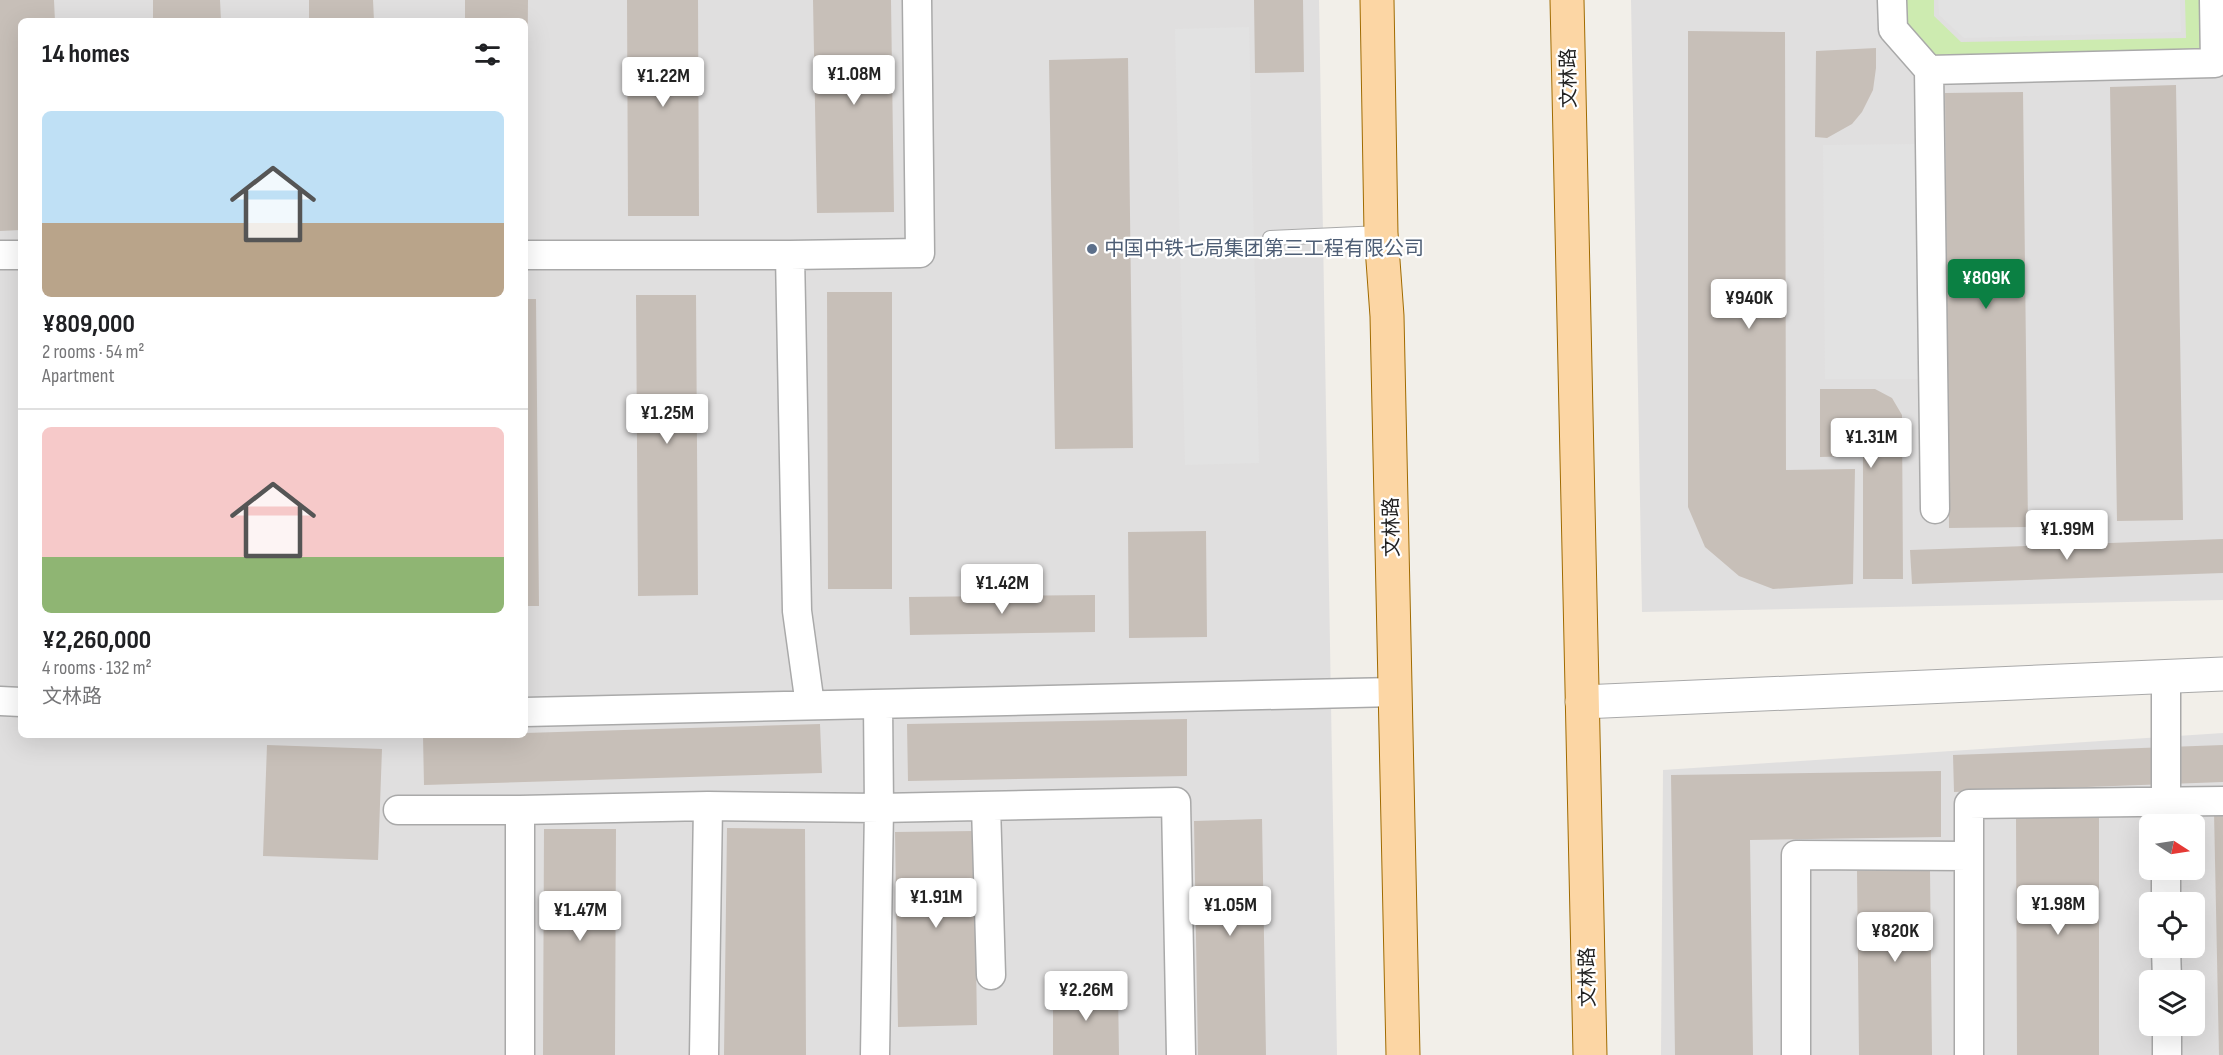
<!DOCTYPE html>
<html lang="en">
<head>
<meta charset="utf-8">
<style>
	body { margin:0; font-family:"Sofia Sans Condensed","Noto Sans SC",sans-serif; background:#f2f2f2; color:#202124; height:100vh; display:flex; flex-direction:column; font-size:22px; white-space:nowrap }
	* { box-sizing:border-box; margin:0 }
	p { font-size:20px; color:#757577 }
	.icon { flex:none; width:33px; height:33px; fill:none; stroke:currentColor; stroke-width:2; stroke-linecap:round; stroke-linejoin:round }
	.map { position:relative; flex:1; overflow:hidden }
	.drawer { position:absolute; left:18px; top:18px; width:510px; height:720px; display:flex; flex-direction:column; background:#fff; border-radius:9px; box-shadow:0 6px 24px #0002 }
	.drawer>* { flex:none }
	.needle { width:39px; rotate:102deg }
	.fabs { position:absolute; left:2139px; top:814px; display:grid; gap:12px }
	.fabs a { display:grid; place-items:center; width:66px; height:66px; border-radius:9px; background:#fff; box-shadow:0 6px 24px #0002; font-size:30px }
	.price { position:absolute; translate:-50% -51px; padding:0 14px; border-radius:6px; background:#fff; color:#222; font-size:20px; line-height:39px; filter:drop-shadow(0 2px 3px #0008) }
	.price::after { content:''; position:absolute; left:50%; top:36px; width:18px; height:14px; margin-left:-9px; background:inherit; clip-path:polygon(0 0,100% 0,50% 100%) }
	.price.selected { background:#0b8043; color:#fff }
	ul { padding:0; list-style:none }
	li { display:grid; align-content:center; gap:12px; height:318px; padding:0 24px }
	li+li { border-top:2px solid #e0e0e0 }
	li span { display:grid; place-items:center; height:186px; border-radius:9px; color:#555 }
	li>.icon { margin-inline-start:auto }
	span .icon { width:108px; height:108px; fill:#fffc; stroke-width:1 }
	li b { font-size:26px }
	h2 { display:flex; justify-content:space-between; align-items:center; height:72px; padding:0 24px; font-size:26px }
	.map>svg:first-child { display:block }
	.residential { fill:#e0dfdf; fill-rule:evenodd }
	.grass { fill:#cdebb0 }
	.parking { fill:#e2e2e2 }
	.building { fill:#c7bfb8 }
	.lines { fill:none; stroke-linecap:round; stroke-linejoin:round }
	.service-casing { stroke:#a9a9a9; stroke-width:16 }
	.minor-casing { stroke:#a9a9a9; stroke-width:31 }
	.tertiary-casing { stroke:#a9a9a9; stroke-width:35 }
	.primary-casing { stroke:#a06b00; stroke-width:35 }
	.service { stroke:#fff; stroke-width:14 }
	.minor { stroke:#fff; stroke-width:28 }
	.tertiary { stroke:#fff; stroke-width:33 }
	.primary { stroke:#fcd6a4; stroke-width:33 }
	.service-dot { fill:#5c6f8a; stroke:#fff; stroke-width:2 }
	.labels { text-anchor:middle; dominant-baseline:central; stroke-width:4.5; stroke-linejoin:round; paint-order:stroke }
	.street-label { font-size:20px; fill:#222; stroke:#fff }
	.service-label { font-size:20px; fill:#4e5e75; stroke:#fff; text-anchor:start }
</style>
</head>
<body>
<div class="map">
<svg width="2223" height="1055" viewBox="0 0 2223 1055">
	<rect width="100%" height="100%" fill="#f2efe9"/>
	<path class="residential" d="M0,0H1319L1337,1055H0ZM21,21H525V735H21Z
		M1631,0H2223V600L1642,612Z
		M2223,733V1055H1661L1663,770ZM2150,825H2194V870H2150ZM2150,903H2194V948H2150ZM2150,981H2194V1026H2150Z"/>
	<path class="grass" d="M1903,0H1934V16L1961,42L2186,38L2185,0H2207L2208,54L1938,62L1903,24Z"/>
	<path class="parking" d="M1938,0H2180L2181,32L1964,38L1939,15Z
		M1249,27L1259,463L1185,465L1175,29Z
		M1916,144L1920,379H1825L1823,145Z"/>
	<path class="building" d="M0,0H54L55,21H21V230L0,231Z
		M153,0H220L221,21H153Z
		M309,0H373L374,21H309Z
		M465,0H528L527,104H525V21H465Z
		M627,0H698L699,216H628Z
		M813,0H891L894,212L817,213Z
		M1254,0H1303L1304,72L1255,73Z
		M1688,31L1785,32L1786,470L1855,469L1853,584L1773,589L1739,576L1705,547L1688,507Z
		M1876,48V68L1873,90L1862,112L1852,124L1827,138L1815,137L1816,51Z
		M1128,58L1133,448L1055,449L1049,60Z
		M2176,85L2183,520L2117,521L2110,87Z
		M2023,92L2028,527L1949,528L1945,93Z
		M827,292H892V589H828Z
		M636,295H696L698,595L638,596Z
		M525,299H536L539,606H525Z
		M1820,389H1875L1892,398L1902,415L1903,579H1863V456L1820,457Z
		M1206,531L1207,637L1129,638L1128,532Z
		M2223,539V573L1912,584L1910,550Z
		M1095,595V632L910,635L909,597Z
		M1187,719V776L908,781L907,724Z
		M820,724L822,773L424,785L423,736L525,735V733Z
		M267,745L382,749L378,860L263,856Z
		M2223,745V782L1954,792L1953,755Z
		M1941,771V837L1750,840L1753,1055H1675L1671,775Z
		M2214,811H2223V1055H2219Z
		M2099,817V1055H2017L2016,818Z
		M1262,819L1266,1055H1198L1194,821Z
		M727,828L805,829L806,1055H724Z
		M544,829H616L615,1055H543Z
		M974,831L977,1025L898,1027L895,832Z
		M1930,870L1932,1055H1859L1857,871Z
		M1053,989H1118L1119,1055H1053Z"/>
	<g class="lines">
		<defs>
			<path id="service" d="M1270,238L1381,233"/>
			<path id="minor" d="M1892,0L1893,29L1929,70L1935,509
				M1929,70L2215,63L2214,0
				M0,255H21
				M525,255H790
				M2166,676V825
				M0,701L21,702
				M878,704L879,808L1176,802L1181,1055
				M810,705L797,611L790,255L920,253L917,0
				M525,712L1395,692
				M986,806L991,975
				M398,810H520
				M2166,870V903
				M2166,948L2167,981
				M2167,1026V1055
				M520,1055V810L708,806
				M704,1055L708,806L879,808L875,1055
				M1796,1055V855L1969,856
				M1969,1055V804L2223,801"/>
			<path id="tertiary" d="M1582,702L2223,674"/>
			<path id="primary" d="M1377,0L1381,233L1387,316L1403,1055
				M1567,0L1590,1055"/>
		</defs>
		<use href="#service" class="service-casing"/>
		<use href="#minor" class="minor-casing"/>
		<use href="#tertiary" class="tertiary-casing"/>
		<use href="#primary" class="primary-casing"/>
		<use href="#service" class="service"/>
		<use href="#minor" class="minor"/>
		<use href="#tertiary" class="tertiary"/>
		<use href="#primary" class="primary"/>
	</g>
	<circle class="service-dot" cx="1092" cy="249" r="6"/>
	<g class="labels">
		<g class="street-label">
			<text transform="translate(1569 78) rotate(-91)">文林路</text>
			<text transform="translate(1392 527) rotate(-91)">文林路</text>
			<text transform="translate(1588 977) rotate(-91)">文林路</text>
		</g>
		<g class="service-label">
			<text x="1104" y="249">中国中铁七局集团第三工程有限公司</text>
		</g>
	</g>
</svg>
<div class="fabs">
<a><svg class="needle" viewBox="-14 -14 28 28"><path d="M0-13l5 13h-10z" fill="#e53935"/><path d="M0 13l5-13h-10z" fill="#757577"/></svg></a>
<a><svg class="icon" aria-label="locate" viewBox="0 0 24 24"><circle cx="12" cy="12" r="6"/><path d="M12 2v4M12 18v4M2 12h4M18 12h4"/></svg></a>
<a><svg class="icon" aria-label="layers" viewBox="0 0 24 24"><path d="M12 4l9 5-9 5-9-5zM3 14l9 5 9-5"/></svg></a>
</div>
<b class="price" style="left:854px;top:106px">¥1.08M</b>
<b class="price" style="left:663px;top:108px">¥1.22M</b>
<b class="price selected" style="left:1986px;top:310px">¥809K</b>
<b class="price" style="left:1749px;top:330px">¥940K</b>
<b class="price" style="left:667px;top:445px">¥1.25M</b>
<b class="price" style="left:1871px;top:469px">¥1.31M</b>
<b class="price" style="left:2067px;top:561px">¥1.99M</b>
<b class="price" style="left:1002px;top:615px">¥1.42M</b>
<b class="price" style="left:936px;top:929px">¥1.91M</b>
<b class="price" style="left:2058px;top:936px">¥1.98M</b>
<b class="price" style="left:1230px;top:937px">¥1.05M</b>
<b class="price" style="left:580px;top:942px">¥1.47M</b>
<b class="price" style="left:1895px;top:963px">¥820K</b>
<b class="price" style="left:1086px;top:1022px">¥2.26M</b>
<section class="drawer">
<h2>14 homes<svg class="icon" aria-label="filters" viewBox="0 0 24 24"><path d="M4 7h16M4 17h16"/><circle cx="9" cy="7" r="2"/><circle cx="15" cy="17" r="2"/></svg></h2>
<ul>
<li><span style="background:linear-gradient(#bfe0f5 60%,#b9a48a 0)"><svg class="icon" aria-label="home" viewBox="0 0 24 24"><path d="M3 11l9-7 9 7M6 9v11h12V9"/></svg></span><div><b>¥809,000</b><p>2 rooms · 54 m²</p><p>Apartment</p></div></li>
<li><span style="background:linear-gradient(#f6c9c9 70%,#8fb573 0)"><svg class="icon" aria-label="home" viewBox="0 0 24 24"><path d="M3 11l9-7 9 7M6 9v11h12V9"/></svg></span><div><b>¥2,260,000</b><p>4 rooms · 132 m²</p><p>文林路</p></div></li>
</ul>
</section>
</div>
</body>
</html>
